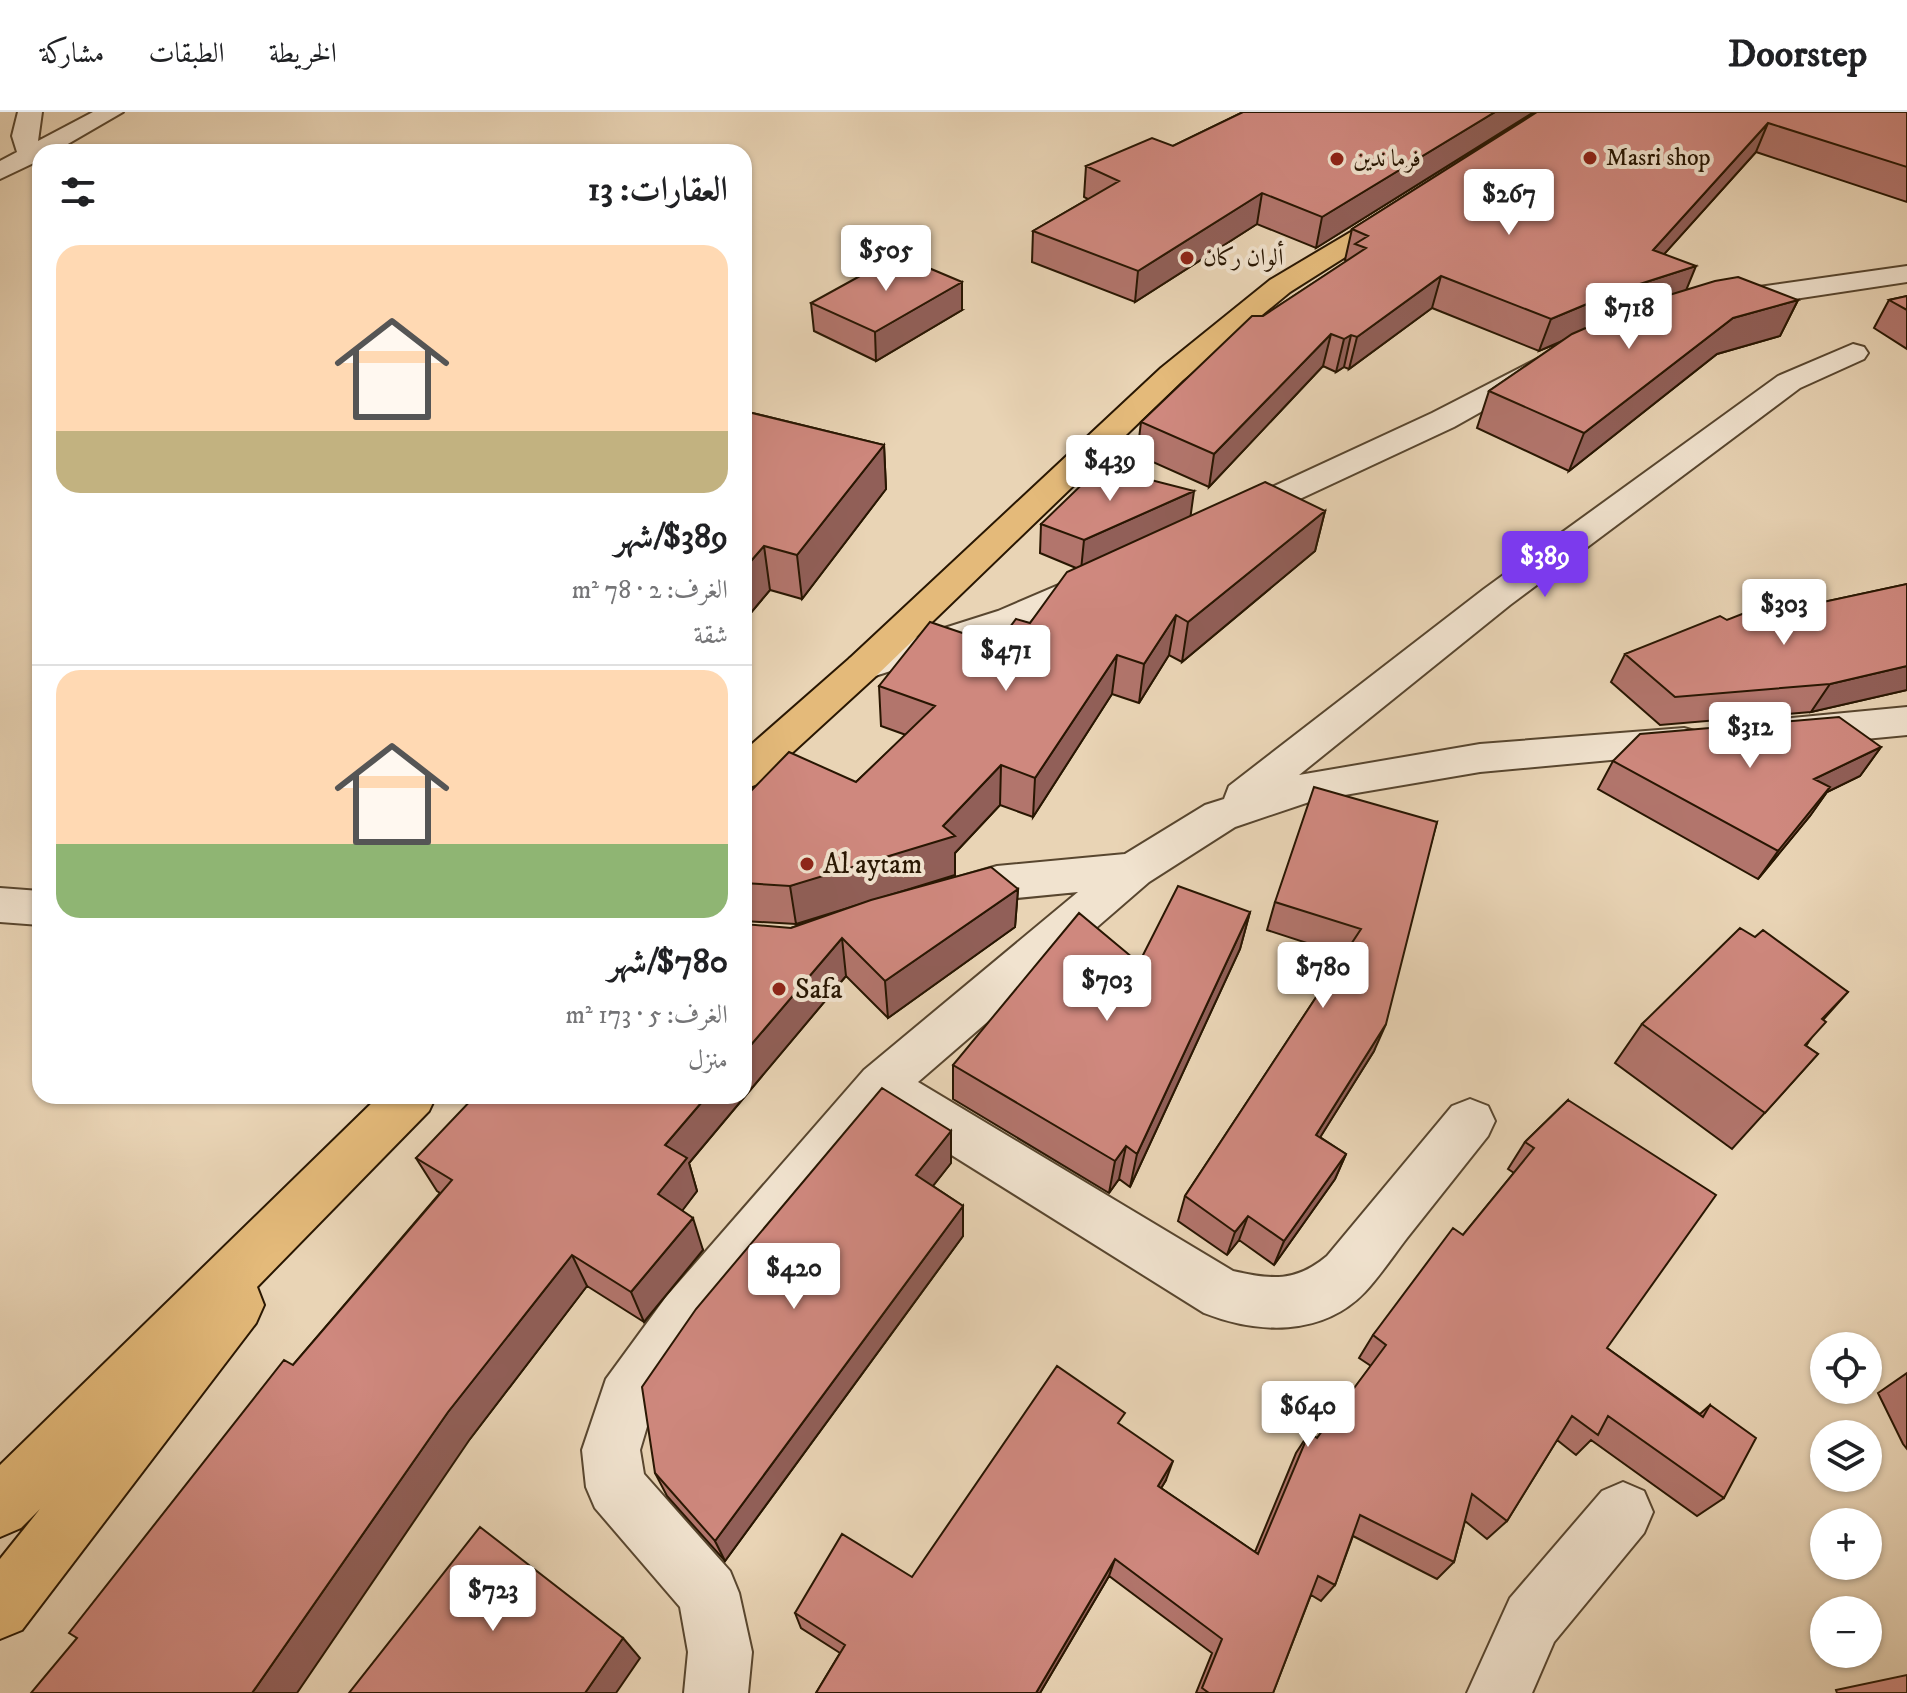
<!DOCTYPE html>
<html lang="ar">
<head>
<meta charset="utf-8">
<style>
	body { margin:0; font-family:"IM FELL DW Pica",Amiri,serif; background:#f6f6f6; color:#202124; direction:rtl; height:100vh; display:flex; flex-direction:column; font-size:30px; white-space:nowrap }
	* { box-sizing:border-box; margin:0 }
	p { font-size:26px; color:#757577 }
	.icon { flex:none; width:44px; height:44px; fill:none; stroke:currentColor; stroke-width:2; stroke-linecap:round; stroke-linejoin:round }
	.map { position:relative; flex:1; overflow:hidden; direction:ltr }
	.drawer { position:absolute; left:32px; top:32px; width:720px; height:960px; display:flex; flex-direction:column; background:#fff; border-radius:24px; box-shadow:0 2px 6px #0004; direction:rtl }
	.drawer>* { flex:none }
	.controls { position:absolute; left:1810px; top:1220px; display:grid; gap:16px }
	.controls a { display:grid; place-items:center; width:72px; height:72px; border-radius:50%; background:#fff; box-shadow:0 2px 6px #0004; font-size:40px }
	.price { position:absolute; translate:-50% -68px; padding:0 18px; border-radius:8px; background:#fff; color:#222; font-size:26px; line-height:52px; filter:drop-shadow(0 2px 4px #0008) }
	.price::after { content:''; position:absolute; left:50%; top:48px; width:24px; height:18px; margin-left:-12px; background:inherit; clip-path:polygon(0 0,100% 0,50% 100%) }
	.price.active { background:#7c3aed; color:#fff }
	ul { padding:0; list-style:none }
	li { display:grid; align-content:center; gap:16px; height:424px; padding:0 24px }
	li+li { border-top:2px solid #e0e0e0 }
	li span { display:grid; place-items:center; height:248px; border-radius:24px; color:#555 }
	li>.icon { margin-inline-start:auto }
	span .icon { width:144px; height:144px; fill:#fffc; stroke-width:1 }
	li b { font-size:34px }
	h2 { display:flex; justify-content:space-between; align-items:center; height:96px; padding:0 24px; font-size:34px }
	header { display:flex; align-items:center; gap:48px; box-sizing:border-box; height:112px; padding:0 40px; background:#fff; border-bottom:2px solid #e0e0e0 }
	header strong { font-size:38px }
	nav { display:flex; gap:44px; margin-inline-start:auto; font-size:28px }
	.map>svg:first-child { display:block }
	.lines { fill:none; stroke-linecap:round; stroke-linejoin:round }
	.street-casing { stroke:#58462f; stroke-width:4 }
	.primary-casing { stroke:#281602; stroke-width:4 }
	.street { fill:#f1e3cf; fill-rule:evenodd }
	.primary { fill:#e4ba7a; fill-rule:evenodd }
	.wall { fill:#b2756c; stroke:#281602; stroke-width:2 }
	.shaded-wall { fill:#915f58; stroke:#281602; stroke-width:2 }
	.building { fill:#cf887e; stroke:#281602; stroke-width:2 }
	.poi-dot { fill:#8f2418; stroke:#f1e3cf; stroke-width:3 }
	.labels { text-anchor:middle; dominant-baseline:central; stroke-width:8; stroke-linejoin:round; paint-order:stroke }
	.far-poi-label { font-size:24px; fill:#281602; stroke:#f1e3cf; text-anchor:start }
	.poi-label { font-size:28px; fill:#281602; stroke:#f1e3cf; text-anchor:start }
</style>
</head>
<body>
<header>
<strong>Doorstep</strong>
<nav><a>الخريطة</a><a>الطبقات</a><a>مشاركة</a></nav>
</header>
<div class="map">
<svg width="1907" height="1581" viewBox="0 0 1907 1581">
	<rect width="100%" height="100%" fill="#e9d4b5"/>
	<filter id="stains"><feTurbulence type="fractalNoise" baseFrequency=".0025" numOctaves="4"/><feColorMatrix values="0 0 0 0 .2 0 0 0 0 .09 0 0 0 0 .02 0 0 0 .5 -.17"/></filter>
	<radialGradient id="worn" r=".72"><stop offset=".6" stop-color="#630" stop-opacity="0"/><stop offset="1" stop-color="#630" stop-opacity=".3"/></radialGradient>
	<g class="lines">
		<defs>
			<path id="street" d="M18,0H42L38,29L93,0H123L54,40H40V48L0,67V49L17,40L12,24Z
				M1907,154V170L1716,199L1706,196L1702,190L1706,184L1716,181Z
				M1853,232L1864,235L1868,241L1864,247L1800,276L1510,493L1299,663L1480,632L1684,616L1698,620L1704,630L1698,640L1480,660L1315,688L1235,715L1149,770L918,970L1233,1159C1272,1168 1296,1170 1327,1144L1452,994L1470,987L1488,994L1495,1009L1488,1024C1461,1058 1434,1092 1407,1126C1393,1144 1380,1164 1365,1180C1322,1225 1257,1222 1204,1201L886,1002L704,1223L651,1301L640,1338L644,1362L730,1459L739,1481L752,1540L748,1581H684L688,1540L680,1495L595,1396L586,1375L582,1338L606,1267L666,1185L864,958L1078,780L997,788L950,801L935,796L928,784L935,772L997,754L1125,742L1205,693L1224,687L1229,674L1484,477L1778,264Z
				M1539,246L1550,249L1554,255L1550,261L1454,315L1244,413L1232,416L1220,413L1215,406L1220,399L1432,301Z
				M1096,457L1109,460L1114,468L1109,476L1024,515L863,568L850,564L844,555L850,546L998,499Z
				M1907,595V623L1792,634L1778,630L1772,620L1778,610L1792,606Z
				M0,776L40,779V813L0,810Z
				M1623,1370L1644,1379L1653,1400L1644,1421L1554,1530L1532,1581H1467L1510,1486L1602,1379Z"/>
			<path id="primary" d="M1398,92L1407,94L1411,100L1407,106L1290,180L1183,268L876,564L758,672L744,677V639L850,546L1161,256L1270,168Z
				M379,984H436L429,999L257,1175L264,1193L256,1211L22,1518L0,1527V1447L40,1397L21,1416L0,1425V1353Z"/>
		</defs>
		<use href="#street" class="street-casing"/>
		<use href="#primary" class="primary-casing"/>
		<use href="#street" class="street"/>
		<use href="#primary" class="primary"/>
	</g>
	<path class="wall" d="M1243,0H1534L1316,136L1257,112L1135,190L1032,150L1033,119L1088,87L1084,85L1086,54L1173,34Z
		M1537,0H1907V90L1756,40L1664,142L1686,178L1798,188L1780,224L1717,242L1569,359L1477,316L1489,279L1561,230L1539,239L1432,196L1349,257L1344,255L1336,260L1323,254L1209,375L1137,343L1141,310L1263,204L1347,149L1345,148L1352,117Z
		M1907,184V237L1874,216L1889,188Z
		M811,191L962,198L876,249L814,219Z
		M744,299L884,333L886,377L802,487L770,478L744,509Z
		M1325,399L1315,439L1182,550L1169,543L1139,591L1112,582L1033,705L1000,693L955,741V763L892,782L1018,777L1015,815L888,906L846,864L689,1051L697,1079L682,1098L703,1138L644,1210L587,1174L470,1327L77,1526L293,1253L440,1081L437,1079L416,1046L791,816L856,793L796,812L744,809V686L856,670L906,623L881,614L879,574L992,531L1030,511L1076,456L1040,441L1041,412Z
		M1907,472V578L1811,600L1660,613L1611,570L1625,542L1727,508L1763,503Z
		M1881,635L1860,664L1827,680L1810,704L1758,767L1598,677L1613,649Z
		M1437,710L1374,939L1320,1025L1346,1042L1335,1067L1274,1153L1239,1128L1227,1143L1178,1109L1185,1084L1344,843L1267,818L1275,790Z
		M1250,800L1240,837L1130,1075L1119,1067L1109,1081L953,987V953L1139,851Z
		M1755,825L1848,880L1823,908L1806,934L1818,942L1732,1037L1615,951L1642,912Z
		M1568,988L1607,1236L1700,1302L1710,1293L1724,1386L1697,1404L1591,1328L1576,1343L1557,1328L1507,1409L1487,1427L1465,1409L1454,1450L1437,1467L1353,1424L1335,1473L1321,1489L1311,1483L1273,1581H1196L1212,1541L1109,1464L1040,1581H816L840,1541L801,1516L795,1501L912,1465L1122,1314L1166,1368L1161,1376L1255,1440L1296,1341L1309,1321L1317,1326L1371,1254L1359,1246L1373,1223L1463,1123L1514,1061L1508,1057L1525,1030Z
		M951,1051L933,1074L963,1094V1124L725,1449L667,1384L655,1361Z
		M1907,1261V1337L1903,1332L1878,1281Z"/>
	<path class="shaded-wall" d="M1495,0H1534L1316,136L1322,105Z
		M1768,11L1756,40L1640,169L1653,138Z
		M1262,81L1257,112L1135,190L1138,159Z
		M1696,154L1683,186L1606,210L1539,239L1551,207L1618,179Z
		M1441,164L1432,196L1349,257L1357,225Z
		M962,170V198L876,249L875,220Z
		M1798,188L1780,224L1717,242L1569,359L1584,321L1733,206Z
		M1331,222L1323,254L1209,375L1214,342Z
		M1351,223L1344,255L1336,260L1344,227Z
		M884,333L886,377L802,487L797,443Z
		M1194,379L1190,408L1081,458L1084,428Z
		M1325,399L1315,439L1182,550L1188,510Z
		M764,434L770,478L744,509V457Z
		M1176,503L1169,543L1139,591L1144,552Z
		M1117,543L1112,582L1033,705L1035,666Z
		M1907,554V578L1811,600L1830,572Z
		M1881,635L1860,664L1827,680L1810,704L1758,767L1778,739L1814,667Z
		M1001,653L1000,693L955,741V763L796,812L790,774L943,714Z
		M1018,777L1015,815L888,906L885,869Z
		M1250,800L1240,837L1130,1075L1137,1042Z
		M842,826L846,864L689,1051L697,1079L670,1115L658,1082L665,1033L707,984H744V941Z
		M1386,912L1374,939L1306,1048L1316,1023Z
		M951,1019V1051L917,1094L916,1063Z
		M1126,1034L1119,1067L1109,1081L1115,1049Z
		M1346,1042L1335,1067L1274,1153L1284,1129Z
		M963,1094V1124L725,1449L715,1429Z
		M1248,1104L1239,1128L1227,1143L1235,1120Z
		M693,1106L703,1138L644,1210L631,1180Z
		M572,1143L587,1174L470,1327L297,1581H252L448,1300Z
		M1173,1349L1166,1368L1151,1393L1158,1374Z
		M1115,1447L1109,1464L1040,1581H1036Z
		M623,1526L640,1546L616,1581H585Z"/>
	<path class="building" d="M1243,0H1495L1322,105L1262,81L1138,159L1033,119L1119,69L1086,54L1152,26L1173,34Z
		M1537,0H1907V55L1768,11L1653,138L1696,154L1618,179L1551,207L1441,164L1357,225L1351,223L1344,227L1331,222L1214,342L1141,310L1252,204H1263L1366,136L1355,132L1368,124L1352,117Z
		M898,143L962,170L875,220L811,191Z
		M1738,165L1798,188L1733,206L1584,321L1489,279L1572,222L1643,191L1715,169Z
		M1907,184V198L1889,188Z
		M744,299L884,333L797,443L764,434L744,457Z
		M1100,355L1194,379L1084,428L1041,412Z
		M1265,370L1325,399L1188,510L1176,503L1144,552L1117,543L1035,666L1001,653L943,714L955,724L790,774L744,771V686L789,640L856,670L935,594L879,574L930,510L992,531L996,525L1001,527L1016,507L1030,511L1067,460Z
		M1907,472V554L1830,572L1675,585L1625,542L1720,504L1727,508L1755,497L1763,503Z
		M1839,605L1881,635L1814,667L1830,675L1778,739L1613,649L1640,622Z
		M1314,675L1437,710L1386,912L1316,1023L1346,1042L1284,1129L1248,1104L1235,1120L1185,1084L1361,817L1275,790Z
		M991,755L1018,777L885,869L842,826L744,941V812L791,816L871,788Z
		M1178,774L1250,800L1137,1042L1126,1034L1115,1049L953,953L1079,801L1139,851Z
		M1740,816L1755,825L1763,818L1848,880L1822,907L1826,910L1805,933L1818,942L1765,1001L1642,912Z
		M882,976L951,1019L916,1063L963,1094L715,1429L655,1361L642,1275L696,1197Z
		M475,984H707L665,1033L687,1046L658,1082L693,1106L631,1180L572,1143L448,1300L252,1581H31L77,1526L69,1521L284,1248L293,1253L452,1068L416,1046Z
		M1568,988L1716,1083L1607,1236L1703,1305L1710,1293L1756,1326L1724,1386L1608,1304L1598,1323L1572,1304L1507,1409L1472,1382L1454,1450L1360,1403L1335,1473L1318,1464L1273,1581H1209L1202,1576L1222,1527L1115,1447L1036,1581H816L845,1533L795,1501L842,1422L912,1465L1057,1254L1125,1301L1118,1311L1173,1349L1158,1374L1258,1442L1309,1321L1317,1326L1386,1233L1373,1223L1453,1116L1463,1123L1534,1036L1525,1030Z
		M480,1415L623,1526L585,1581H349Z
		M1907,1563V1581H1837L1836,1578Z"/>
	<g class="poi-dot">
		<circle cx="1590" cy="46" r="8"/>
		<circle cx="1337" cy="47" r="8"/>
		<circle cx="1187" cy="146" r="8"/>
		<circle cx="807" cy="752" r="8"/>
		<circle cx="779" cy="877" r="8"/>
	</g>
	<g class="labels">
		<g class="far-poi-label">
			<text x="1606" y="46">Masri shop</text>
			<text x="1353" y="47">فرما ندين</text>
			<text x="1203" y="146">ألوان ركان</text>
		</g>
		<g class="poi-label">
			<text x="823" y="752">Al aytam</text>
			<text x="795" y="877">Safa</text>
		</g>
	</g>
	<rect width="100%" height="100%" filter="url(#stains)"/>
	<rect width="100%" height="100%" fill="url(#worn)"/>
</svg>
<div class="controls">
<a><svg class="icon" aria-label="locate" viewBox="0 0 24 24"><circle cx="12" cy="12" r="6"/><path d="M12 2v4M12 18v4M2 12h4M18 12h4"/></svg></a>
<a><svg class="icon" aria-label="layers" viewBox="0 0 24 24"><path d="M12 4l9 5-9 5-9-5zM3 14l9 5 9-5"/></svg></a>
<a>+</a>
<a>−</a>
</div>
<b class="price" style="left:1509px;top:125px">$267</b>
<b class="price" style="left:886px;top:181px">$505</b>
<b class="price" style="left:1629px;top:239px">$718</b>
<b class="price" style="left:1110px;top:391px">$439</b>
<b class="price active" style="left:1545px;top:487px">$389</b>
<b class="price" style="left:1784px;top:535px">$303</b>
<b class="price" style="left:1006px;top:581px">$471</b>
<b class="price" style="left:1750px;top:658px">$312</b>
<b class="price" style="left:1323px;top:898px">$780</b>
<b class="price" style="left:1107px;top:911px">$703</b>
<b class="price" style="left:794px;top:1199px">$420</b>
<b class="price" style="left:1308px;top:1337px">$640</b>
<b class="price" style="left:493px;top:1521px">$723</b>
<section class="drawer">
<h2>العقارات: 13<svg class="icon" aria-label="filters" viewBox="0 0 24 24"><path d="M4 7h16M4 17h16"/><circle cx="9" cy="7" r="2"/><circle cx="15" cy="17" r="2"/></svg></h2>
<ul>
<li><span style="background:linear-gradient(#ffd9b3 75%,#c2b280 0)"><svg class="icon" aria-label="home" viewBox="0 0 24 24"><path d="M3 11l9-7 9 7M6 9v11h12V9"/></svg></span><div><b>$389/شهر</b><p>الغرف: 2 · 78 m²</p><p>شقة</p></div></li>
<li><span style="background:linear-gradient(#ffd9b3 70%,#8fb573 0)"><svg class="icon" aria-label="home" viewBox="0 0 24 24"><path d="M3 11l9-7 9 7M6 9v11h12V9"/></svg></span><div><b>$780/شهر</b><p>الغرف: 5 · 173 m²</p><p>منزل</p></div></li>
</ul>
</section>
</div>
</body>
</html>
